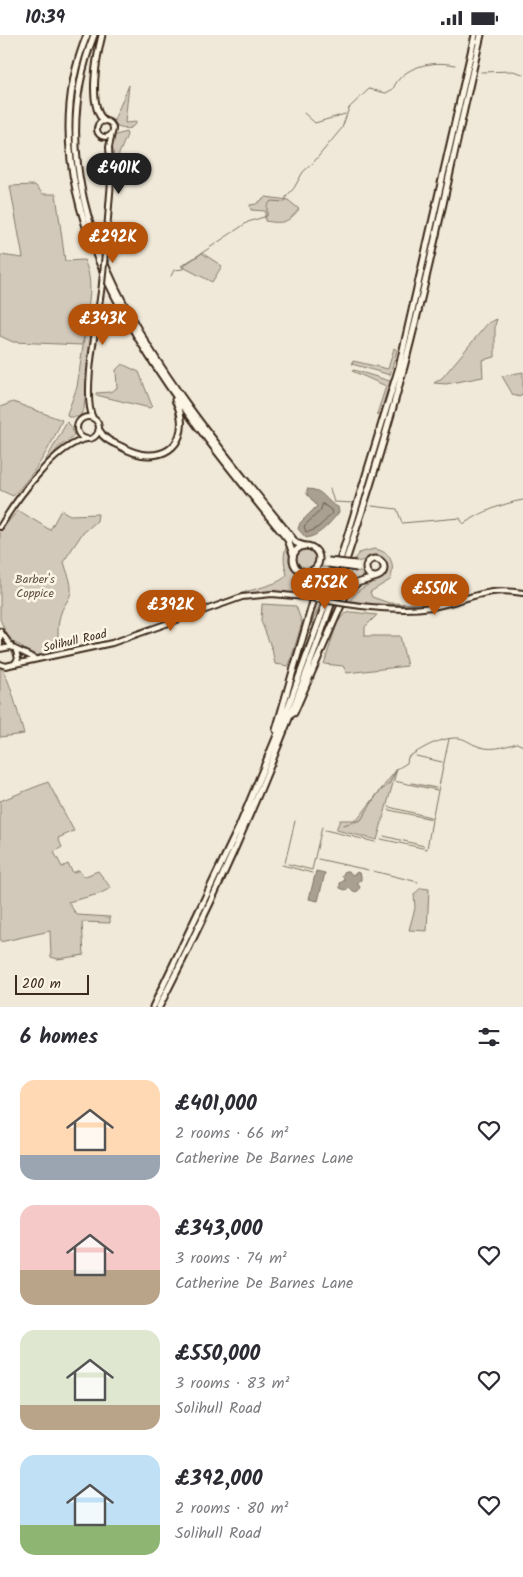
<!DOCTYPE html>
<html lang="en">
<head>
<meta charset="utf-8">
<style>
	body { margin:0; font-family:Kalam,sans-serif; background:#f2f2f3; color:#2b2b33; height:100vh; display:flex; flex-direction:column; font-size:19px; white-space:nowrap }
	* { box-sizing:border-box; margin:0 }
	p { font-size:16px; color:#7c7c81 }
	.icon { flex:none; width:28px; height:28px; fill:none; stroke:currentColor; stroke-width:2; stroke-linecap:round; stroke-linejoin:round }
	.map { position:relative; height:972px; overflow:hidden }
	.details { display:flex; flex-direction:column; background:#fff; flex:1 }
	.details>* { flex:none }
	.scale { position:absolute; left:15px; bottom:12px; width:74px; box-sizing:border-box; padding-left:5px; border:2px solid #3b2a1e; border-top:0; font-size:14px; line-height:18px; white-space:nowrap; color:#3b2a1e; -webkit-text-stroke:4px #fcf5e5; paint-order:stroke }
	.price { position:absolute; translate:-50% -42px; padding:0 11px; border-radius:18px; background:#b45309; color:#fff; font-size:16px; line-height:32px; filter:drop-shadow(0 1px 2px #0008) }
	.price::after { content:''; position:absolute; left:50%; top:30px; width:15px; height:11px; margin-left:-8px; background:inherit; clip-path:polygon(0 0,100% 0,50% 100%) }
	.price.selected { background:#222; color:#fff }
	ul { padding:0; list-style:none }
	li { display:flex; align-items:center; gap:15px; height:125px; padding:0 20px }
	li span { display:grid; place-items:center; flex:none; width:140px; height:100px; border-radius:15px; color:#555 }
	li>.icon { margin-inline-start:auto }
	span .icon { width:60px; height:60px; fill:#fffc; stroke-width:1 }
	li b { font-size:21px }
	h2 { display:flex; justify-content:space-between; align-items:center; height:60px; padding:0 20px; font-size:21px }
	.status { display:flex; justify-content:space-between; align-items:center; height:35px; padding:0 25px; background:#fff; direction:ltr }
	.status svg { height:14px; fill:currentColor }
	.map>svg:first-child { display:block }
	.green { fill:#d2c9ba; stroke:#867a6c }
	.water { fill:#aaa091; stroke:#7e7163 }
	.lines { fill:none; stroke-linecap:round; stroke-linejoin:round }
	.shore { stroke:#67594c; stroke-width:1 }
	.stream { stroke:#7e7163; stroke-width:1 }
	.major-casing { stroke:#3b2a1e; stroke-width:8 }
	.highway-casing { stroke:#3b2a1e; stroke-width:9 }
	.major { stroke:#fcf5e5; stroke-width:4 }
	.highway { stroke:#fcf5e5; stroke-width:5 }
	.major-bridge-casing { stroke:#3b2a1e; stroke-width:8; stroke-linecap:butt }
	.highway-bridge-casing { stroke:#3b2a1e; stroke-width:9; stroke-linecap:butt }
	.major-bridge { stroke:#fcf5e5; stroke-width:4 }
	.highway-bridge { stroke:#fcf5e5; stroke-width:5 }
	.labels { text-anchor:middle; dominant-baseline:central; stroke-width:5; stroke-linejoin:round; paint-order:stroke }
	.park-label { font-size:12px; fill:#615245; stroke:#fcf5e5 }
	.street-label { font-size:12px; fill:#3b2a1e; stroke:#fcf5e5 }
</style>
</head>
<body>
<div class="status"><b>10:39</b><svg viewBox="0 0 49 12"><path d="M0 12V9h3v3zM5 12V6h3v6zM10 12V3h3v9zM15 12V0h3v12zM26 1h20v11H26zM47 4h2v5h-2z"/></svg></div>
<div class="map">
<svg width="523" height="972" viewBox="0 0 523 972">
	<rect width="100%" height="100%" fill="#f0e9d9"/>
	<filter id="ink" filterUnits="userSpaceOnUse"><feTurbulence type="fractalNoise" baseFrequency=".02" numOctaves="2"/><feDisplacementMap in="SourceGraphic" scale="10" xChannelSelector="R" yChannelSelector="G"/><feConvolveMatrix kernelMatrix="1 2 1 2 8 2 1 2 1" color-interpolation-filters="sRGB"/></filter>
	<g filter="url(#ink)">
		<path class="green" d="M129,50L125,88L137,87C130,96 125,94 117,92L114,85Z
			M126,97L127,100L119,119L115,145H112L111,107L116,100Z
			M35,150L43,159H56L65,226L84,225C93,244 90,263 86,284L92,290L84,374L79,382H68L67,379L77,352L85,297L82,310L13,307L0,301V220L23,223L10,151Z
			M266,162L288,165L299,174C288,188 283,189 265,186V176L251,175L250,170L256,169Z
			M202,218L222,231L212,247L181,231Z
			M497,284L495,290V322L482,325L483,342L446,349L434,348L442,343L488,288Z
			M394,313L397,315L390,340L352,329L353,326L388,334Z
			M122,329L139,337L152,371L150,373L96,360V358L110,357L117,353L116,335Z
			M354,335L390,346L380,380L377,379L386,351L352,336Z
			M523,337V357L520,362L513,360L502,341Z
			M13,367L62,385C50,414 35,438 13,461L0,455V372Z
			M67,387L72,392L74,401L59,412L48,426L46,425Z
			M18,475L50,495L61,475L70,480L98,479L97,486L82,499L64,526C66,537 72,545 71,557C70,563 65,569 62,575C56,590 58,602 60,618L31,621L26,618L21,611L9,605L0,584V497Z
			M288,509L291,519L289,526L305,548L306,560L274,556L231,563C245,554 282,551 287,539C284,530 282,518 288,509Z
			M295 524a11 11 0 1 1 22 0a11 11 0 1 1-22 0Z
			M374,514C391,516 396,530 390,545L370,557L372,562L389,568L420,569L374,570L348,567L359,555L384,541L386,531L380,523C370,520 363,528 352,527L359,518Z
			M322,532H332L324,561L306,601C311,582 325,557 309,540Z
			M350,534L363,538V542C342,551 337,573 329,592L327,591L345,540L350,541Z
			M262,569L296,571L302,588L289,631L275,629L272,614L261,586Z
			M352,577L377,580L365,592V601H400L407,631L347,638L343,631L324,629L337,588L344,579Z
			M0,632C10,641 19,684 24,699L0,702Z
			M397,734L377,805L336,795L340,785H357Z
			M48,747L74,796L58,803L62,812L54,817L62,832L68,829L73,838L79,835L83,842L98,836L111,853L99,859L68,867L77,880L110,882V888L82,887L84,920L58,924L51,922L50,896L0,907V766Z
			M421,853L429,854L427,896L409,895L415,873L414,859Z"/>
		<path class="water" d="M307,454C325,454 325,467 338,472L339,477C330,488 320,501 306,503L298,494L300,488L317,471L307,459Z
			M316,836L325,838L318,866L309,864Z
			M345,836H349L352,840L358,837L361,840V845L357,848L360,852L358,856L353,857L350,853L345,855L340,853V848L345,845L342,841Z"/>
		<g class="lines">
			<path class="shore" d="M323,469L331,475L332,478C325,486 316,497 306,497L304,491L320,476Z"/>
			<path class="stream" d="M481,37L513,36L523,39
				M304,78L315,88L345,79
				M171,241L174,235L183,234L184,230L248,187L267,181V171L271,166L285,167L286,162L294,153L303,137L313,128L342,93L349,73L369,54L386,58L393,54C402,31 433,25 455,30
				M330,454L334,467L354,468
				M372,471L397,474L402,488L460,483L463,489C483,477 500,469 523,465
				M416,721L442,727
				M394,746L437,755
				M412,748L436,753
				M389,772L430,782
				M389,775L432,784L449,704
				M343,790L361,785L378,758L389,749L397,734L407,728L408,722C422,714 436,704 454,703C463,702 468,707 475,710C490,717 503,712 517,708L523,711
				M325,795L375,807
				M384,801L424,811
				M381,804L427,814L432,785
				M318,824L368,835
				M285,828L295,786
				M288,829L312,835L322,792
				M282,830L312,838
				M373,836L418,847"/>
			<defs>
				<path id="major" d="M97 94a8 8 0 1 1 16 0a8 8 0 1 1-16 0Z
					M106,208L111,146L109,112L112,98
					M77 393a11 11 0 1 1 22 0a11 11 0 1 1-22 0Z
					M93,383C81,360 99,278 102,249
					M0,492C15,466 57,408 87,404
					M347,569C376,573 404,576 432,572C467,566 485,551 523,558
					M0,596L12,612
					M0,598V610
					M0,614L11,612L34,623
					M0,629L6,631L14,629L18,624L16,616
					M15,629L112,608L242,562L272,559L305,562"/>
				<path id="highway" d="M87,0C13,179 182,375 288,505L293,519
					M94,0C20,188 186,371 296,508L305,511
					M102,0C97,20 87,70 104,86
					M99,395C104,404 111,407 120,411C129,416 140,421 150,420C182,419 188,388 175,365
					M293 524a13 13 0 1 1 26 0a13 13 0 1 1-26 0Z
					M366 533a9 9 0 1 1 18 0a9 9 0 1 1-18 0Z
					M294,678L346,559L357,548L377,542
					M276,695L315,560L312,546L302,537
					M153,972L239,792L283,686L334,545L399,332L475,0
					M159,972C264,768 345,553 404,332C433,222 455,111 481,0"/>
			</defs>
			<use href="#major" class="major-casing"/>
			<use href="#highway" class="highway-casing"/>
			<use href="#major" class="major"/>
			<use href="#highway" class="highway"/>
			<defs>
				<path id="major-bridge" d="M102,249L106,208
					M305,562L347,569"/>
				<path id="highway-bridge" d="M328,526L356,529
					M328,529L357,533"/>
			</defs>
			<use href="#major-bridge" class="major-bridge-casing"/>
			<use href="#highway-bridge" class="highway-bridge-casing"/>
			<use href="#major-bridge" class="major-bridge"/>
			<use href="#highway-bridge" class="highway-bridge"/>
		</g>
	</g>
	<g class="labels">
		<g class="park-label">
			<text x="35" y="544">Barber's<tspan x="35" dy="14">Coppice</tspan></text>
		</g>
		<g class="street-label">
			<text transform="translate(75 606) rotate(-13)">Solihull Road</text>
		</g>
	</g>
</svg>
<div class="scale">200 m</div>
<b class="price selected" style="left:119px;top:160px">£401K</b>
<b class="price" style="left:113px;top:229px">£292K</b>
<b class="price" style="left:103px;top:311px">£343K</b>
<b class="price" style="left:325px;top:575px">£752K</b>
<b class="price" style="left:435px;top:581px">£550K</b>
<b class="price" style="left:171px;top:597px">£392K</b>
</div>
<section class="details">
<h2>6 homes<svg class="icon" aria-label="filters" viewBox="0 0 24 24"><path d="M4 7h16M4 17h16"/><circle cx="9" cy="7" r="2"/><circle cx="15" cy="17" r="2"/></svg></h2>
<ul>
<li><span style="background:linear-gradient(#ffd9b3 75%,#9aa5b1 0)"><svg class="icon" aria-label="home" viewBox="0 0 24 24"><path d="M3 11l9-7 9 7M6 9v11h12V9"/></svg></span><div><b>£401,000</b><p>2 rooms · 66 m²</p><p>Catherine De Barnes Lane</p></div><svg class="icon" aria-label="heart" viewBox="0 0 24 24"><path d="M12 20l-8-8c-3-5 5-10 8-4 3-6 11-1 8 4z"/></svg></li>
<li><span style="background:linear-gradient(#f6c9c9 65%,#b9a48a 0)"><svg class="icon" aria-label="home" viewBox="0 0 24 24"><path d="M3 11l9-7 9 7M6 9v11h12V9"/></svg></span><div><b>£343,000</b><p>3 rooms · 74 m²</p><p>Catherine De Barnes Lane</p></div><svg class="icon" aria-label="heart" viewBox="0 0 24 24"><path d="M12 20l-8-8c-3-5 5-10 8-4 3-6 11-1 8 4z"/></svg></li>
<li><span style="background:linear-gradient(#dfe7d0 75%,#b9a48a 0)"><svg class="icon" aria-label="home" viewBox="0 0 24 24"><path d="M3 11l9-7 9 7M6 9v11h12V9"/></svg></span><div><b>£550,000</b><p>3 rooms · 83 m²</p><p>Solihull Road</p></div><svg class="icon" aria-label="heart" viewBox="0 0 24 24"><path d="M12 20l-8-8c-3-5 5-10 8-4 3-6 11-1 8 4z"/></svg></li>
<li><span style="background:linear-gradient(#bfe0f5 70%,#8fb573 0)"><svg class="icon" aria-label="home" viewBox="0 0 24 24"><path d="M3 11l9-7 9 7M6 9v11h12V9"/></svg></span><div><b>£392,000</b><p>2 rooms · 80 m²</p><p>Solihull Road</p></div><svg class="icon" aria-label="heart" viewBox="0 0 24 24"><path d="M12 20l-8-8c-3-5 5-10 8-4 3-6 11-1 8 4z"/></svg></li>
</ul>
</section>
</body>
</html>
